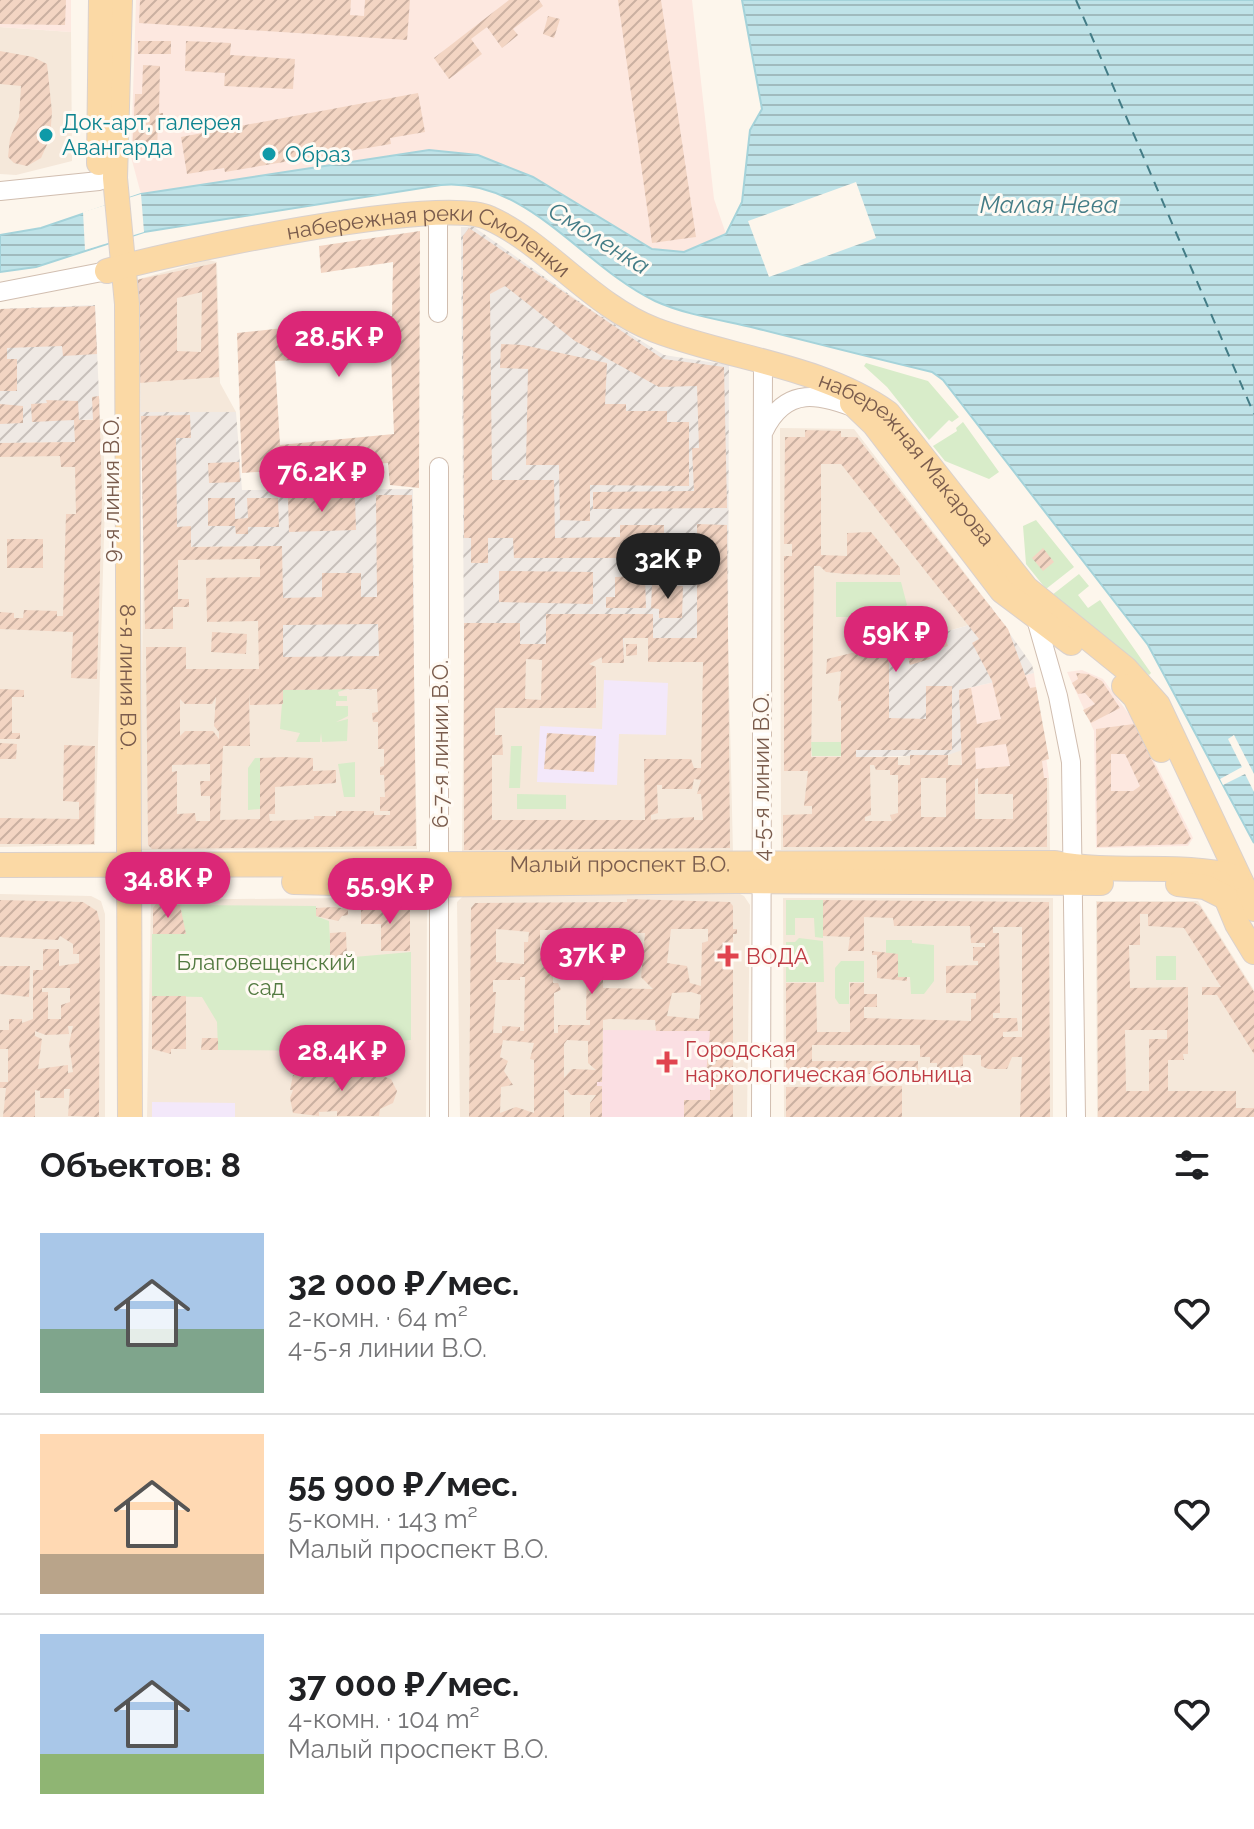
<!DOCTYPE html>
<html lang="ru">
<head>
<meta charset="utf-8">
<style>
	body { margin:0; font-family:Raleway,sans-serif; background:#f6f6f6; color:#202124; height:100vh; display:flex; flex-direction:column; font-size:30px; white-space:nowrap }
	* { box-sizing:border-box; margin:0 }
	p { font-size:26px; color:#757577 }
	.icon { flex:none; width:44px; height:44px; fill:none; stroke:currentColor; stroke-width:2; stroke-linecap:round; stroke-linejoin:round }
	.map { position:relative; height:1117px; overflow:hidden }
	.drawer { display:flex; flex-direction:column; background:#fff; flex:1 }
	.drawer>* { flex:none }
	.price { position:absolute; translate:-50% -68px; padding:0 18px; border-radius:28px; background:#db2777; color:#fff; font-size:26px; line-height:52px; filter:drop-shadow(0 2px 4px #0008) }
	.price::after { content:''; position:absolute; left:50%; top:48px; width:24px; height:18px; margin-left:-12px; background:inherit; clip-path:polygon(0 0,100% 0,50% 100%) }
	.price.current { background:#222; color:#fff }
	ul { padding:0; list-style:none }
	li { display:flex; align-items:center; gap:24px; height:200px; padding:0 40px }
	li+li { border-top:2px solid #e0e0e0 }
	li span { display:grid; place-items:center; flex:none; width:224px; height:160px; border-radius:0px; color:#555 }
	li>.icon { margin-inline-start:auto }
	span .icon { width:96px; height:96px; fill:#fffc; stroke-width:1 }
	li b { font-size:34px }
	h2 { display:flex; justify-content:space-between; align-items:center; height:96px; padding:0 40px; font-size:34px }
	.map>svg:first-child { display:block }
	.residential { fill:#f5e8da }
	.commercial { fill:#fde8e0 }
	.industrial { fill:url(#industrial-furrows) }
	.education { fill:#f3e8fa }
	.medical { fill:#fbdfe3 }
	.green { fill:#d8ecc9 }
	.water { fill:url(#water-rules); stroke:#a5d3da; stroke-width:2 }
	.pier { fill:#fdf6ec }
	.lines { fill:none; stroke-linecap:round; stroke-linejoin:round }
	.ferry { stroke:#437c86; stroke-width:2; stroke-dasharray:10 8; stroke-linecap:butt }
	.building { fill:url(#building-hatch); fill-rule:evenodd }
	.minor-casing { stroke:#d1beb0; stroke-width:20 }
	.major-casing { stroke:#dad1cd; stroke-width:26 }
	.minor { stroke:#fff; stroke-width:18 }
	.major { stroke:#fbd9a5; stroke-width:24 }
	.culture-dot { fill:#0f9aa8; stroke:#fffaf3; stroke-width:3 }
	.health-dot { fill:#e0444e; stroke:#fffaf3; stroke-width:3 }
	.labels { text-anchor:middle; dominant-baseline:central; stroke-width:6; stroke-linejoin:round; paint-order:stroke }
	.culture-label { font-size:22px; fill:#0d838f; stroke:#fffaf3; text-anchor:start }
	.street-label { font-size:22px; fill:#7a5c4d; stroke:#fffaf3 }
	.health-label { font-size:22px; fill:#be3a42; stroke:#fffaf3; text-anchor:start }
	.park-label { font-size:22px; fill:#537a41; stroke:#fffaf3 }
	.water-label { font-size:24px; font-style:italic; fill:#437c86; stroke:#fffaf3 }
</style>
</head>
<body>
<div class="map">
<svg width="1254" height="1117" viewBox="0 0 1254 1117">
	<defs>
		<pattern id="industrial-furrows" width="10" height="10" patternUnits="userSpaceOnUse" patternTransform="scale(2)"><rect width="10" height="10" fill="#efe9e4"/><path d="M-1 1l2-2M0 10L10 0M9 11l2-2" fill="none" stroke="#c7c0bb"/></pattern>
		<pattern id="water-rules" width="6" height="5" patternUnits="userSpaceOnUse" patternTransform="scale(2)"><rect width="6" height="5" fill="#bfe3e8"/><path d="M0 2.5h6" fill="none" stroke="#a0bbbe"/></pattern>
		<pattern id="building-hatch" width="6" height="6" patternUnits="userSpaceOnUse" patternTransform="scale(2)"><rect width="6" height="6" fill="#f3d5c3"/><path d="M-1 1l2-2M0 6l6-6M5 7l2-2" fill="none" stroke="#cab0a1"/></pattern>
	</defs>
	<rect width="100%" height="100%" fill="#fdf6ec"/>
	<path class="residential" d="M0,27L71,32L72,161L16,175L0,174Z
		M208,260L217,262L220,383L236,412H141L139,279Z
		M103,419L105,503L95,845L0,847V443L74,442V420Z
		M780,428L854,429L991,607L966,626L944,632L941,623L918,618L921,628L902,634L856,757H898L962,750L979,778H1049L1050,850H781Z
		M282,546L283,690L414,689L417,849L141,850L143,547Z
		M623,638H728L733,853H462L464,644H602L624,662Z
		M732,890L744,896L750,905L747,1117H460L457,902L463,896Z
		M0,894L91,896L101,901L105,914V1117H0Z
		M427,897L426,1117H147L151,900Z
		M783,898H1053V1117H784Z
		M1096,901H1198L1254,990V1117H1097Z"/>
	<path class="commercial" d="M0,0H71V32L0,27Z
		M136,0H692L714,199L726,234L684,252L652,250L533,177L254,178L141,194L131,157Z
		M1082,670L1103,679L1134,721L1193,838L1188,846L1096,848L1094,731L1067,672Z
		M1034,673L1049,778L962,780L959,690Z"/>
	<path class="industrial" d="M461,227H474L590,309L664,355L729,365L728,638H624V663H602L601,644H464Z
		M95,305L100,419L74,420L75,442L0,443V309Z
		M141,412H236L242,490L413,489L414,689L283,690L282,546L143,547Z
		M991,607L1032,665L1034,673L959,690L962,750L948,755L856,757V650H893L902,634L921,628L918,618L936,612L945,632L966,626Z"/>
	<path class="education" d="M604,680L668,683L666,735L619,734L617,785L537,782L540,726L602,729Z
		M152,1102L235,1103V1117H152Z"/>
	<path class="medical" d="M603,1030L733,1031V1117H602V1087L597,1086V1082H602Z"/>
	<path class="green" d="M866,363L928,381L959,417L952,422L949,420L929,440L887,387L864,366Z
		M963,422L999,472L989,479L945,461L933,446L957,431L956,428Z
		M1036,520L1074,567L1046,589L1026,564L1023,526Z
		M1079,574L1089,586L1078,595L1088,608L1100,600L1151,673L1149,675L1052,595Z
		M836,582H901L907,605L891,617H836Z
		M347,689L338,692L339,696H347V701H336V706H348V716L336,722L348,719L347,741L322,742L321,733L320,742H296L300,733L280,729L283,690Z
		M811,742H841V756H812Z
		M511,746H522L520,788H509Z
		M255,758H260V809L248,810V768Z
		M355,762V797H344L338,764Z
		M517,794L566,795V809H517Z
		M786,900H823V938L815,937L814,918H795V935H786Z
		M180,905L316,906V916L329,921L331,959L411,952V1040L371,1043L370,1051L218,1050L217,1022L202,997L152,996V934H185Z
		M799,938L823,941L824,982H786V942H795Z
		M886,940H912V943L934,945V981L924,994H911L910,977H898V954L886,953Z
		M1156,956H1176V980H1156Z
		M841,961H864V982H849V1004H839L835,998V968Z"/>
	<path class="water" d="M742,0H1254V843L1148,645L943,380L932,372C873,358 814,343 755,328C722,320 686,315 655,301C583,267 527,177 441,185L144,232L36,267L0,272V235L41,228L141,194L429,150L478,155L533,177L652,249L684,252L726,234L742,202L750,130L762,109Z"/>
	<path class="pier" d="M856,182L876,238L769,277L748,221Z
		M141,194L144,232L85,250L83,212Z
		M1234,735L1254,774V792L1245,774L1223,785L1220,779L1242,767L1228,739Z"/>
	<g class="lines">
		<path class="ferry" d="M1076,0L1254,414"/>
	</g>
	<path class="building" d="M0,0H66L65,25L0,24Z
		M140,0H351L350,15L364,16L365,0H410L407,40L139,23Z
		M509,0H539L543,6L513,29L518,35L502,48L487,27L471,39L482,54L449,79L434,58Z
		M618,0H661L696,237L652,243Z
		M548,16L560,19L554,38L543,34Z
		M138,41H171V54H138Z
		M186,41L231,43L230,55L295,59L293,89L224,86L225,73L185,71Z
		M0,51L33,57L47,64L52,112L50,138L41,158L27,166L14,163L8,157L10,138L19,117L21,86L0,84Z
		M143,65L160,66L159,113H163V119H158L157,156L132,155L135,94H142Z
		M418,93L425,132L390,138L391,144L225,172L224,168L187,174L181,137Z
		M469,228L663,359L724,367L727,508L593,509V492L694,491L692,448H699L697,386L659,387L575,341L505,286L490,294L492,480H554L555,538L620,537V525H664V569H640V558H514L513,538H488V563H471V538H464L463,301V236Z
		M420,231L419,488L390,485L388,463L242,473L237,333L392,316L393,262L321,273L319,246ZM391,355L394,434L280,445L275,361Z
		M216,263L219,377L139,383L136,280ZM202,292L201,352L177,351V298Z
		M95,306L97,354L63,356L62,346L7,348V359H17V391H0V309Z
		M501,344L523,345L607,363L605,404H626V411H667V422H689V486L590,485V521L560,520L559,465H526L528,369L500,368Z
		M99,396L102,498L97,679L71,678L73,632L0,629V612L14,613V618H23L24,610L57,611V616H63L66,514H76L75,467H61L60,456L0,457V443L75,442L74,420L32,422L31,404L47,403L46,400L78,401L79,420H93L92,397Z
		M0,404L23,406V423L0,424Z
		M190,415L191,438H176L177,527L191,526V547L282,546L283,598L322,597V573H361V597H377L376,495H412L416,846L152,849L148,845L146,647H186V669H259L258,621L207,622L206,578L260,577V559L178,560V599H189V607H173V629H145L141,416ZM378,624L379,656L283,657V625ZM377,689L378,712L372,713L373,722H378V749H384V766L380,767V775H384L385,797H380V811H390V815H374V811H336V816H314V819L270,821L269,814H275V787L336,783V770L313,771V758L282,757L260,758V819L220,820L223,746H250L249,693L250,705L283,704V690ZM216,697L214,726L219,732V739L213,731H185L180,736V699L185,704H212ZM210,764V781H200L201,796H210V821H196L195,813L177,814V771L172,772V765Z
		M805,430L841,431V437H857L1008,629L1030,688L1036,687L1049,759L1042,761L1044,778H1047V847H783V815L812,814V806H804L808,771H784V556H792V544H784L785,437H805ZM821,464H841L979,639L972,643L992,681L1001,719L977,724L971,688L959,690L962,765H948V755H910V765H898V757H856V750H952V686H926V719L889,718V650H906L910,665L930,659L928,652L948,646L936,612L918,618L921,628L902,636H856V652L827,659L826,674L841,671L838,701H841V757H811L814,566H820L826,572L846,574L900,575V568L871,532L847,533V556L821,555ZM1006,744L1010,766L976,769L975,748ZM870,765H874L876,770H890V775H898V813L890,815L892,821H865V817L871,815ZM921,778H946V817H921ZM978,778V794H1013V819H975V780Z
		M239,462L240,482L209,483L208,463Z
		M355,497L356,530L289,532L288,498Z
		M208,498H235V519L248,518L247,498H278L279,527H248V534H236L235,526H208Z
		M697,524L727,525L730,848L464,850V623H520V644H546V614H653V638H697ZM623,638H648V662H703L701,768H694L691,759H644L645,820H492V755H503L502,735H495V708H596V667L589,664L602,657V663H624ZM526,659L542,660L541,700L525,699ZM694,779L701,780L697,794H701L703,820H694V817L651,820V815L658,813L657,785H662V789H692Z
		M7,539H43V568H7Z
		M1043,548L1054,562L1043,571L1032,558Z
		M499,571L593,572V604L499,602Z
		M645,576L646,608H606V597H615V577Z
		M652,585L683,586L682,618H659V609L651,608Z
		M212,632L247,634L246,654L211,652Z
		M626,644H637V655L626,656Z
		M1076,673L1088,674L1102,681L1120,708L1091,723L1083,710L1095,704L1085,693L1078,694L1072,683L1078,679Z
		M0,689L24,690V697H12V733H20V739H0Z
		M1134,724L1191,839L1187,844L1097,847L1096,729ZM1111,754H1125L1140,786L1133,791H1111Z
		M547,733L596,736L594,772L544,769Z
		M0,743L17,744L16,759H0Z
		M64,745L95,746L94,844H0V818L79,819V802L63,801Z
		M627,899L730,902L733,906V929H737V934H733V1117H684V1100H710V1074H706L710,1031H656L655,1020L609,1019L603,1020L602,1082H597V1086H602V1117H590V1103L596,1095H571L567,1090H564V1117H469L471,908L475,903L627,902ZM496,929L529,932L528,942H524V964L496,962ZM671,929H708V941L702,943L701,986L690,983L687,966L667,963ZM540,930H592L594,950L552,947L551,950L540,951ZM615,933H645L641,977L653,989L603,988V980L619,977ZM553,961H568L572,965V961H587L586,1020H590V1025H558V1033H554V993L561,990L558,983H553ZM520,977H525L524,1031H520V1027L502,1026V1033H493L496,992H493V980H520ZM691,992L701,995L699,1019L667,1016L672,993ZM503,1040L534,1043L530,1059L534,1060V1113L516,1107L500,1113L501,1087L513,1085L504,1071L508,1061L500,1057ZM567,1040L588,1041V1063L596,1070L572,1069L564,1078V1044Z
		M0,900L83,902L97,911L100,923L99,1117L68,1116L70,1089H64V1098H40V1091L35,1090V1117H3L6,1088H0V1082H8V1049H0V1030H9V1019H22V1023L33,1019V970H43V949H59V966L79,963V954H73V944L60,936L58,940L0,937ZM42,988H70V1002L61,1005V1019H48V992H42ZM68,1026H73L69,1044L73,1072L68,1073V1065L38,1069L42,1039L35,1036V1031L46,1035L69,1034Z
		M823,900L1049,902L1050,1117H1020L1022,1057H1012L1007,1069H988L981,1066V1055H963V1066L937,1069V1063H930V1057H920V1045H812V1061H918V1074H786V983H816L817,1032H850V983H864V994H877V1007H864V1018L971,1021V999H976V993H946V966L978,965V961H973V947H985V943H971L970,926H894L893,918L864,917V951H848L850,937L823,936ZM993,927H1022V1037H1003V1032L1018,1031L1017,1018H993V1013H1000L999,933H993Z
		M1097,902H1193L1200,906L1254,992V1054L1217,995H1202V987H1221L1184,928L1148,926V914H1140V945H1129L1130,988L1188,987V1054H1183L1184,1060H1168V1091H1236V1108H1254V1117H1098ZM1125,1030H1167V1039H1149V1091H1126Z
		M156,904L180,905L186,934H153V908Z
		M361,906H410V951H381V924H361Z
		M334,907L348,909V915L342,916L338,921L316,916V908Z
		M346,932L347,959H330V933Z
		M872,951L898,954V977H907V981L877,978V955H872Z
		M0,966H30L29,997L0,994Z
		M152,996H186V1049H171V1054L152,1049Z
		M202,1038H218V1050H201Z
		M370,1043H384L385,1051H370Z
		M379,1068V1075L391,1079L397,1091L393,1103L380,1109L379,1116H337V1111L319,1112V1116L293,1113L290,1098L293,1090H290L293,1075L311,1074V1070H318V1075L336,1074V1069Z
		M902,1086V1117H786V1087Z"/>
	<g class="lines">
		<defs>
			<path id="minor" d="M0,191L99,181
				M438,212V313
				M0,292L107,271
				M764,431C786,385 820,394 860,410
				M439,467V1117
				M1040,614L1036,619L1058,696L1071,762L1076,1117
				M761,1117L763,360"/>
			<g id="major">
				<path id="s1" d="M120,0L115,178L127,304L130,1117"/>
				<path d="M99,163L101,0"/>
				<path id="s2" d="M107,271C169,253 440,195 489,218C547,244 592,306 655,330C731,359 820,365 888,413L1026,588L1125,668L1158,705L1254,909"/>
				<path d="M852,403L874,424L1002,591L1071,643"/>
				<path d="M1124,686L1135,697L1161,750"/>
				<path id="s3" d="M0,865L1055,863C1116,875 1180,862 1237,877"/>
				<path d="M294,882L415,885L736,881L1101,883"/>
				<path d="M1220,883L1237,924L1254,952"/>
				<path d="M1178,884L1205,887L1225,897"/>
			</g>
		</defs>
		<use href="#minor" class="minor-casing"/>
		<use href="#major" class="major-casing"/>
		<use href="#minor" class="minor"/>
		<use href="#major" class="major"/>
	</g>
	<g class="culture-dot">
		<circle cx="46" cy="135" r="8"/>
		<circle cx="269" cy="154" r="8"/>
	</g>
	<g class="health-dot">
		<path d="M724 944h8v8h8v8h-8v8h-8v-8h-8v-8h8z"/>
		<path d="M663 1050h8v8h8v8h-8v8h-8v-8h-8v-8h8z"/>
	</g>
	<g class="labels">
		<g class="culture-label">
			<text x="62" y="122">Док-арт, галерея<tspan x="62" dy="25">Авангарда</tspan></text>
			<text x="285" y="154">Образ</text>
		</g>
		<g class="street-label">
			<text stroke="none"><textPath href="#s2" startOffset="334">набережная реки Смоленки</textPath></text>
			<text stroke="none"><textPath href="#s2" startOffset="882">набережная Макарова</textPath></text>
			<text transform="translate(111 489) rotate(-90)">9-я линия В.О.</text>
			<text stroke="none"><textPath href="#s1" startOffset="678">8-я линия В.О.</textPath></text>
			<text transform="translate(440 744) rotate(-90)">6-7-я линии В.О.</text>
			<text transform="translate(761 777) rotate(-90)">4-5-я линии В.О.</text>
			<text stroke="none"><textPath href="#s3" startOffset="620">Малый проспект В.О.</textPath></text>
		</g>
		<g class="health-label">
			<text x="746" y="956">ВОДА</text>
			<text x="685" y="1049">Городская<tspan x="685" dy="25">наркологическая больница</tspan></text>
		</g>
		<g class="park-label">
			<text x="266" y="962">Благовещенский<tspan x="266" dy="25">сад</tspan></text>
		</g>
		<g class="water-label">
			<text x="1049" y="204">Малая Нева</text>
			<text transform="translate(599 238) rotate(32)">Смоленка</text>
		</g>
	</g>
</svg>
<b class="price" style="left:339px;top:379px">28.5K ₽</b>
<b class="price" style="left:322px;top:514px">76.2K ₽</b>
<b class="price current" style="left:668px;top:601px">32K ₽</b>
<b class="price" style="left:896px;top:674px">59K ₽</b>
<b class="price" style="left:168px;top:920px">34.8K ₽</b>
<b class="price" style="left:390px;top:926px">55.9K ₽</b>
<b class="price" style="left:592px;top:996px">37K ₽</b>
<b class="price" style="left:342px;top:1093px">28.4K ₽</b>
</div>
<section class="drawer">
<h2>Объектов: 8<svg class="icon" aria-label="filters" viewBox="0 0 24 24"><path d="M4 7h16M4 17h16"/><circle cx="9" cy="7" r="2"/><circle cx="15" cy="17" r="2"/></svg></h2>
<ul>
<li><span style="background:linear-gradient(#a9c7e8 60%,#7fa58c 0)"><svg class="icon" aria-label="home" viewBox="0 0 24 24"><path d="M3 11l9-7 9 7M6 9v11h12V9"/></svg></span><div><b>32 000 ₽/мес.</b><p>2-комн. · 64 m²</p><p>4-5-я линии В.О.</p></div><svg class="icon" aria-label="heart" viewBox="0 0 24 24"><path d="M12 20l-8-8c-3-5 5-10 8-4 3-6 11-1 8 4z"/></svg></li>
<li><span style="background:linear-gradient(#ffd9b3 75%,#b9a48a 0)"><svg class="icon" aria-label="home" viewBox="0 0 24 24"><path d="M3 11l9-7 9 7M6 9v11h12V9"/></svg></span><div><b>55 900 ₽/мес.</b><p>5-комн. · 143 m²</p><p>Малый проспект В.О.</p></div><svg class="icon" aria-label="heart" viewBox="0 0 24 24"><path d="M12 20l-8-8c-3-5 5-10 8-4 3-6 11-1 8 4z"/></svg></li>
<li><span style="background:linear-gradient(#a9c7e8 75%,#8fb573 0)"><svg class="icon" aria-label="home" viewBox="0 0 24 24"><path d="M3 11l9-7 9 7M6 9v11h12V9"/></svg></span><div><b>37 000 ₽/мес.</b><p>4-комн. · 104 m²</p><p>Малый проспект В.О.</p></div><svg class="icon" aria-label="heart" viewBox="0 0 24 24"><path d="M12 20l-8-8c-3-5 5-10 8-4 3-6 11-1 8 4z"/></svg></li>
</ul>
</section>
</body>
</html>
